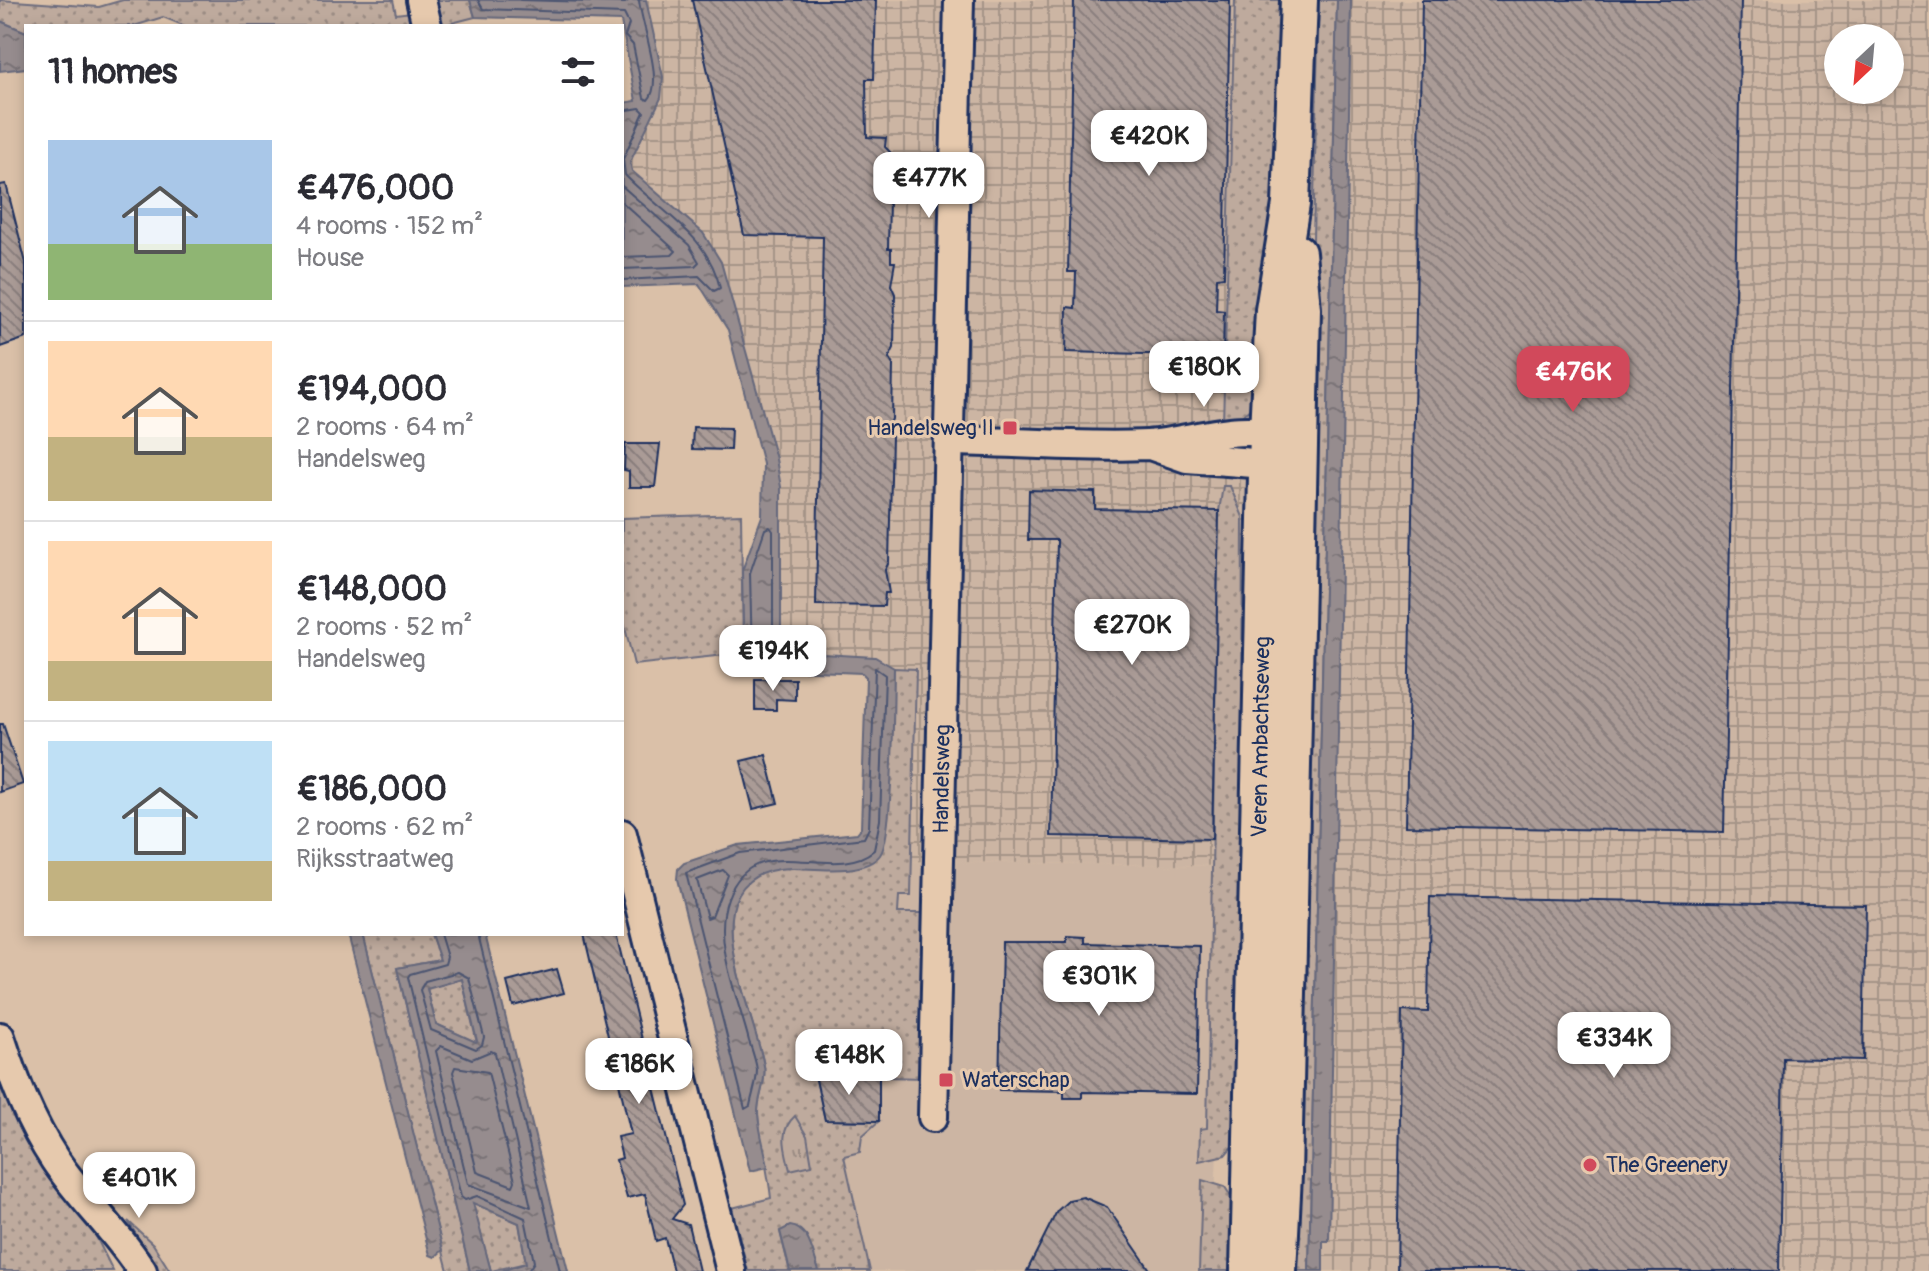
<!DOCTYPE html>
<html lang="en">
<head>
<meta charset="utf-8">
<style>
	body { margin:0; font-family:Pangolin,sans-serif; background:#f2f2f3; color:#2b2b33; height:100vh; display:flex; flex-direction:column; font-size:30px; white-space:nowrap }
	* { box-sizing:border-box; margin:0 }
	p { font-size:26px; color:#7c7c81 }
	.icon { flex:none; width:44px; height:44px; fill:none; stroke:currentColor; stroke-width:2; stroke-linecap:round; stroke-linejoin:round }
	.map { position:relative; flex:1; overflow:hidden }
	.sheet { position:absolute; left:24px; top:24px; width:600px; height:912px; display:flex; flex-direction:column; background:#fff; border-radius:0px; box-shadow:0 4px 12px #0003 }
	.sheet>* { flex:none }
	.needle { width:52px; rotate:206deg }
	.controls { position:absolute; left:1824px; top:24px; display:grid; gap:16px }
	.controls a { display:grid; place-items:center; width:80px; height:80px; border-radius:50%; background:#fff; box-shadow:0 4px 12px #0003; font-size:40px }
	.price { position:absolute; translate:-50% -68px; padding:0 18px; border-radius:16px; background:#fff; color:#222; font-size:26px; line-height:52px; filter:drop-shadow(0 2px 4px #0008) }
	.price::after { content:''; position:absolute; left:50%; top:48px; width:24px; height:18px; margin-left:-12px; background:inherit; clip-path:polygon(0 0,100% 0,50% 100%) }
	.price.selected { background:#d1495b; color:#fff }
	ul { padding:0; list-style:none }
	li { display:flex; align-items:center; gap:24px; height:200px; padding:0 24px }
	li+li { border-top:2px solid #e1e1e2 }
	li span { display:grid; place-items:center; flex:none; width:224px; height:160px; border-radius:0px; color:#555 }
	li>.icon { margin-inline-start:auto }
	span .icon { width:96px; height:96px; fill:#fffc; stroke-width:1 }
	li b { font-size:34px }
	h2 { display:flex; justify-content:space-between; align-items:center; height:96px; padding:0 24px; font-size:34px }
	.map>svg:first-child { display:block }
	.built { fill:#ccb5a3 }
	.industrial { fill:url(#industrial-grid); fill-rule:evenodd }
	.grass { fill:url(#grass-dots); stroke:#6c6c7e; stroke-width:2 }
	.park { fill:url(#park-tufts); stroke:#6c6c7e; stroke-width:2 }
	.water { fill:url(#water-ripples); stroke:#65677b; stroke-width:2; fill-rule:evenodd }
	.lines { fill:none; stroke-linecap:round; stroke-linejoin:round }
	.shore { stroke:#4c5471; stroke-width:2 }
	.building { fill:url(#building-back-hatch); stroke:#1b2f5e; stroke-width:2 }
	.minor-casing { stroke:#1b2f5e; stroke-width:34 }
	.major-casing { stroke:#1b2f5e; stroke-width:42 }
	.minor { stroke:#e6c9ad; stroke-width:28 }
	.major { stroke:#e6c9ad; stroke-width:36 }
	.poi-dot { fill:#d1495b; stroke:#e6c9ad; stroke-width:3 }
	.labels { text-anchor:middle; dominant-baseline:central; stroke-width:6; stroke-linejoin:round; paint-order:stroke }
	.poi-label { font-size:22px; fill:#1b2f5e; stroke:#e6c9ad; text-anchor:start }
	.street-label { font-size:22px; fill:#1b2f5e; stroke:#e6c9ad }
</style>
</head>
<body>
<div class="map">
<svg width="1929" height="1271" viewBox="0 0 1929 1271">
	<defs>
		<pattern id="industrial-grid" width="8" height="8" patternUnits="userSpaceOnUse" patternTransform="scale(2)"><rect width="8" height="8" fill="#ccb5a3"/><path d="M0 4h8M4 0v8" fill="none" stroke="#a59488"/></pattern>
		<pattern id="grass-dots" width="8" height="8" patternUnits="userSpaceOnUse" patternTransform="scale(2)"><rect width="8" height="8" fill="#beaa9d"/><path d="M2 2h.1M6 6h.1" fill="none" stroke="#9a8b83" stroke-width="1.8" stroke-linecap="round"/></pattern>
		<pattern id="park-tufts" width="24" height="20" patternUnits="userSpaceOnUse" patternTransform="scale(2)"><rect width="24" height="20" fill="#beaa9d"/><path d="M3 7l-1-3M5 7V3M7 7l1-3M15 17l-1-3M17 17v-4M19 17l1-3" fill="none" stroke="#9a8b83"/></pattern>
		<pattern id="water-ripples" width="26" height="14" patternUnits="userSpaceOnUse" patternTransform="scale(2)"><rect width="26" height="14" fill="#968c8e"/><path d="M2 4q2-2 4 0t4 0M15 11q2-2 4 0t4 0" fill="none" stroke="#7a7377"/></pattern>
		<pattern id="building-back-hatch" width="6" height="6" patternUnits="userSpaceOnUse" patternTransform="scale(2)"><rect width="6" height="6" fill="#aa9b96"/><path d="M-1 5l2 2M0 0l6 6M5-1l2 2" fill="none" stroke="#8a7f7e"/></pattern>
	</defs>
	<rect width="100%" height="100%" fill="#dac0a8"/>
	<filter id="ink" filterUnits="userSpaceOnUse"><feTurbulence type="fractalNoise" baseFrequency=".0125" numOctaves="2"/><feDisplacementMap in="SourceGraphic" scale="16" xChannelSelector="R" yChannelSelector="G"/><feConvolveMatrix kernelMatrix="1 2 1 2 8 2 1 2 1" color-interpolation-filters="sRGB"/></filter>
	<g filter="url(#ink)">
		<path class="built" d="M899,861L1229,866L1212,1271H795L689,876Z"/>
		<path class="industrial" d="M626,0H1929V1271H1309L1331,876L1229,866L899,861L875,668L771,657L774,495L722,294L622,187L648,77ZM1838,38H1890V90H1838Z"/>
		<path class="grass" d="M0,0L99,7L123,0H393L396,14L411,12L414,26H185L163,17L134,26H26V32L0,21Z
			M429,0H470L475,17L440,26Z
			M1235,0H1288L1278,158L1254,405L1241,417L1223,423Z
			M1319,0H1337L1309,1271H1287Z
			M1223,486H1230L1243,517L1241,947L1235,1143L1225,1155L1199,1161L1200,1129L1207,1128L1219,511Z
			M741,514L743,653L634,665L622,615V518Z
			M894,668L916,669L911,896H899L898,913H926L921,1078L815,1075L825,1120L879,1121L862,1136L860,1152L844,1156L870,1271H819L806,1235L780,1232L790,1271H748L732,1208L771,1198C768,1170 760,1142 758,1114C757,1098 767,1082 764,1066C756,1020 703,910 752,876C772,862 829,868 854,868L888,820Z
			M363,934H431L440,960L397,968L470,1271H448Z
			M462,979L477,1043L436,1024L427,988Z
			M0,1075L16,1120L41,1164L84,1212L113,1271H0Z
			M1202,1180L1225,1187L1237,1206L1235,1271H1199Z
			M472,1202L519,1223L526,1263L491,1271Z
			M128,1221L153,1244L170,1271H158Z"/>
		<path class="park" d="M795,1116L807,1136L812,1165L790,1170C785,1149 778,1131 795,1116Z"/>
		<path class="water" d="M470,0H646L663,77L661,98L630,162L632,171L703,233L721,262L776,459L781,487V647L788,652L875,657L894,668C893,699 894,837 880,855C864,876 816,868 793,868C682,870 753,1005 764,1066C767,1082 757,1098 758,1114C759,1131 765,1150 768,1167L750,1171L677,879L678,869L684,863L738,845L857,833L861,828L866,677L862,673L744,668L742,571L762,516L763,464L728,330L699,284L622,287V103L636,101L621,21L475,17Z
			M1337,0H1351L1329,1241H1323V1271H1309Z
			M0,21L26,32V68L0,71Z
			M348,934H363L443,1250L435,1257L430,1255Z
			M431,934H485L568,1271H501L526,1263L519,1223L473,1203L491,1271H470L397,968L440,960ZM462,979L477,1041L476,1042L436,1024L427,989Z
			M790,1226C810,1228 813,1255 819,1271H790L780,1231Z"/>
		<g class="lines">
			<path class="shore" d="M478,0L483,9L624,14L629,24L625,36L633,45L644,98L648,100C665,83 641,24 639,0
				M520,0L625,3L629,0
				M622,111L640,108L644,112L623,159L625,175C660,212 708,234 720,288L714,291L699,276L622,280
				M622,186L689,245L699,262L695,266L622,269
				M622,202L676,251L672,255L622,257
				M770,527L773,531V647L780,658L776,662L755,661L752,657L750,573L765,529Z
				M875,668L885,675L880,820L874,850C833,885 754,826 728,898C712,941 738,997 749,1041C752,1050 756,1061 757,1070C757,1082 752,1095 750,1106L745,1109L686,873L740,853L864,838L869,828Z
				M723,870L728,875L712,916L707,918L697,880Z
				M440,934L447,957L445,964L410,974L408,977L461,1197L465,1200L477,1196L525,1218L534,1262L528,1271
				M478,934L560,1271
				M458,972L469,978L484,1037L482,1045L476,1049L431,1030L420,990L425,981Z
				M441,1046L472,1059L491,1051L495,1053L531,1207L468,1184L436,1051Z
				M455,1067L488,1072L515,1181L513,1186L477,1172L453,1072Z"/>
		</g>
		<path class="building" d="M692,0H876L874,79H866L867,137L886,138L885,147L890,152L888,249H891V262H895L891,285L895,294L894,348L889,358L893,365L892,419L887,430L892,436L889,562L885,570L889,593H885L884,606L816,605L823,237L744,235Z
			M1074,0H1230L1224,277L1217,278L1216,310L1224,311L1223,357L1203,355V381L1183,380L1184,355L1066,352L1067,307L1075,308L1076,272H1068Z
			M1422,0H1741L1724,832L1406,826Z
			M6,184L26,263V338L0,347V185Z
			M693,427L731,428L730,450L692,449Z
			M625,444H660L655,487H629V471L624,470Z
			M1029,490L1095,492V509L1219,511L1212,839L1051,836L1057,540H1028Z
			M755,679H795V700L776,699V710H755Z
			M0,724H3L23,784L0,792Z
			M766,755L778,803L753,809L741,761Z
			M1430,897L1866,905L1863,1060L1783,1058L1779,1271H1397L1402,1011L1428,1012Z
			M584,934H616L683,1205L672,1219L688,1224L699,1271H673L665,1238L656,1241L645,1194L627,1198L616,1160L622,1158L617,1137L631,1134Z
			M1067,936L1085,937V943L1200,946L1197,1094L1082,1092V1098H1064V1091L999,1090L1002,942H1067Z
			M557,969L564,993L513,1006L507,982Z
			M815,1075L879,1076V1121L825,1120Z
			M1083,1197L1107,1207L1151,1271H1027L1057,1211L1069,1200Z"/>
		<g class="lines">
			<defs>
				<path id="minor" d="M421,0L427,26
					M950,441C1015,442 1082,448 1147,445C1192,442 1242,420 1286,438
					M1150,445L1187,458L1267,464L1283,454
					M622,834L731,1271
					M0,1037C14,1080 30,1122 55,1160C81,1199 117,1231 142,1271
					M933,1117L959,0"/>
				<path id="major" d="M1249,1271L1268,431L1274,310L1291,204L1299,0
					M1278,1271L1283,1175L1302,309L1297,253"/>
			</defs>
			<use href="#minor" class="minor-casing"/>
			<use href="#major" class="major-casing"/>
			<use href="#minor" class="minor"/>
			<use href="#major" class="major"/>
		</g>
	</g>
	<g class="poi-dot">
		<rect x="1002" y="420" width="16" height="16" rx="4"/>
		<rect x="938" y="1072" width="16" height="16" rx="4"/>
		<circle cx="1590" cy="1165" r="8"/>
	</g>
	<g class="labels">
		<g class="poi-label">
			<text x="994" y="428" text-anchor="end">Handelsweg II</text>
			<text x="962" y="1080">Waterschap</text>
			<text x="1606" y="1165">The Greenery</text>
		</g>
		<g class="street-label">
			<text transform="translate(1261 737) rotate(-89)">Veren Ambachtseweg</text>
			<text transform="translate(942 779) rotate(-89)">Handelsweg</text>
		</g>
	</g>
</svg>
<div class="controls">
<a><svg class="needle" viewBox="-14 -14 28 28"><path d="M0-13l5 13h-10z" fill="#e53935"/><path d="M0 13l5-13h-10z" fill="#7c7c81"/></svg></a>
</div>
<b class="price" style="left:1149px;top:178px">€420K</b>
<b class="price" style="left:929px;top:220px">€477K</b>
<b class="price" style="left:1204px;top:409px">€180K</b>
<b class="price selected" style="left:1573px;top:414px">€476K</b>
<b class="price" style="left:1132px;top:667px">€270K</b>
<b class="price" style="left:773px;top:693px">€194K</b>
<b class="price" style="left:1099px;top:1018px">€301K</b>
<b class="price" style="left:1614px;top:1080px">€334K</b>
<b class="price" style="left:849px;top:1097px">€148K</b>
<b class="price" style="left:639px;top:1106px">€186K</b>
<b class="price" style="left:139px;top:1220px">€401K</b>
<section class="sheet">
<h2>11 homes<svg class="icon" aria-label="filters" viewBox="0 0 24 24"><path d="M4 7h16M4 17h16"/><circle cx="9" cy="7" r="2"/><circle cx="15" cy="17" r="2"/></svg></h2>
<ul>
<li><span style="background:linear-gradient(#a9c7e8 65%,#8fb573 0)"><svg class="icon" aria-label="home" viewBox="0 0 24 24"><path d="M3 11l9-7 9 7M6 9v11h12V9"/></svg></span><div><b>€476,000</b><p>4 rooms · 152 m²</p><p>House</p></div></li>
<li><span style="background:linear-gradient(#ffd9b3 60%,#c2b280 0)"><svg class="icon" aria-label="home" viewBox="0 0 24 24"><path d="M3 11l9-7 9 7M6 9v11h12V9"/></svg></span><div><b>€194,000</b><p>2 rooms · 64 m²</p><p>Handelsweg</p></div></li>
<li><span style="background:linear-gradient(#ffd9b3 75%,#c2b280 0)"><svg class="icon" aria-label="home" viewBox="0 0 24 24"><path d="M3 11l9-7 9 7M6 9v11h12V9"/></svg></span><div><b>€148,000</b><p>2 rooms · 52 m²</p><p>Handelsweg</p></div></li>
<li><span style="background:linear-gradient(#bfe0f5 75%,#c2b280 0)"><svg class="icon" aria-label="home" viewBox="0 0 24 24"><path d="M3 11l9-7 9 7M6 9v11h12V9"/></svg></span><div><b>€186,000</b><p>2 rooms · 62 m²</p><p>Rijksstraatweg</p></div></li>
</ul>
</section>
</div>
</body>
</html>
